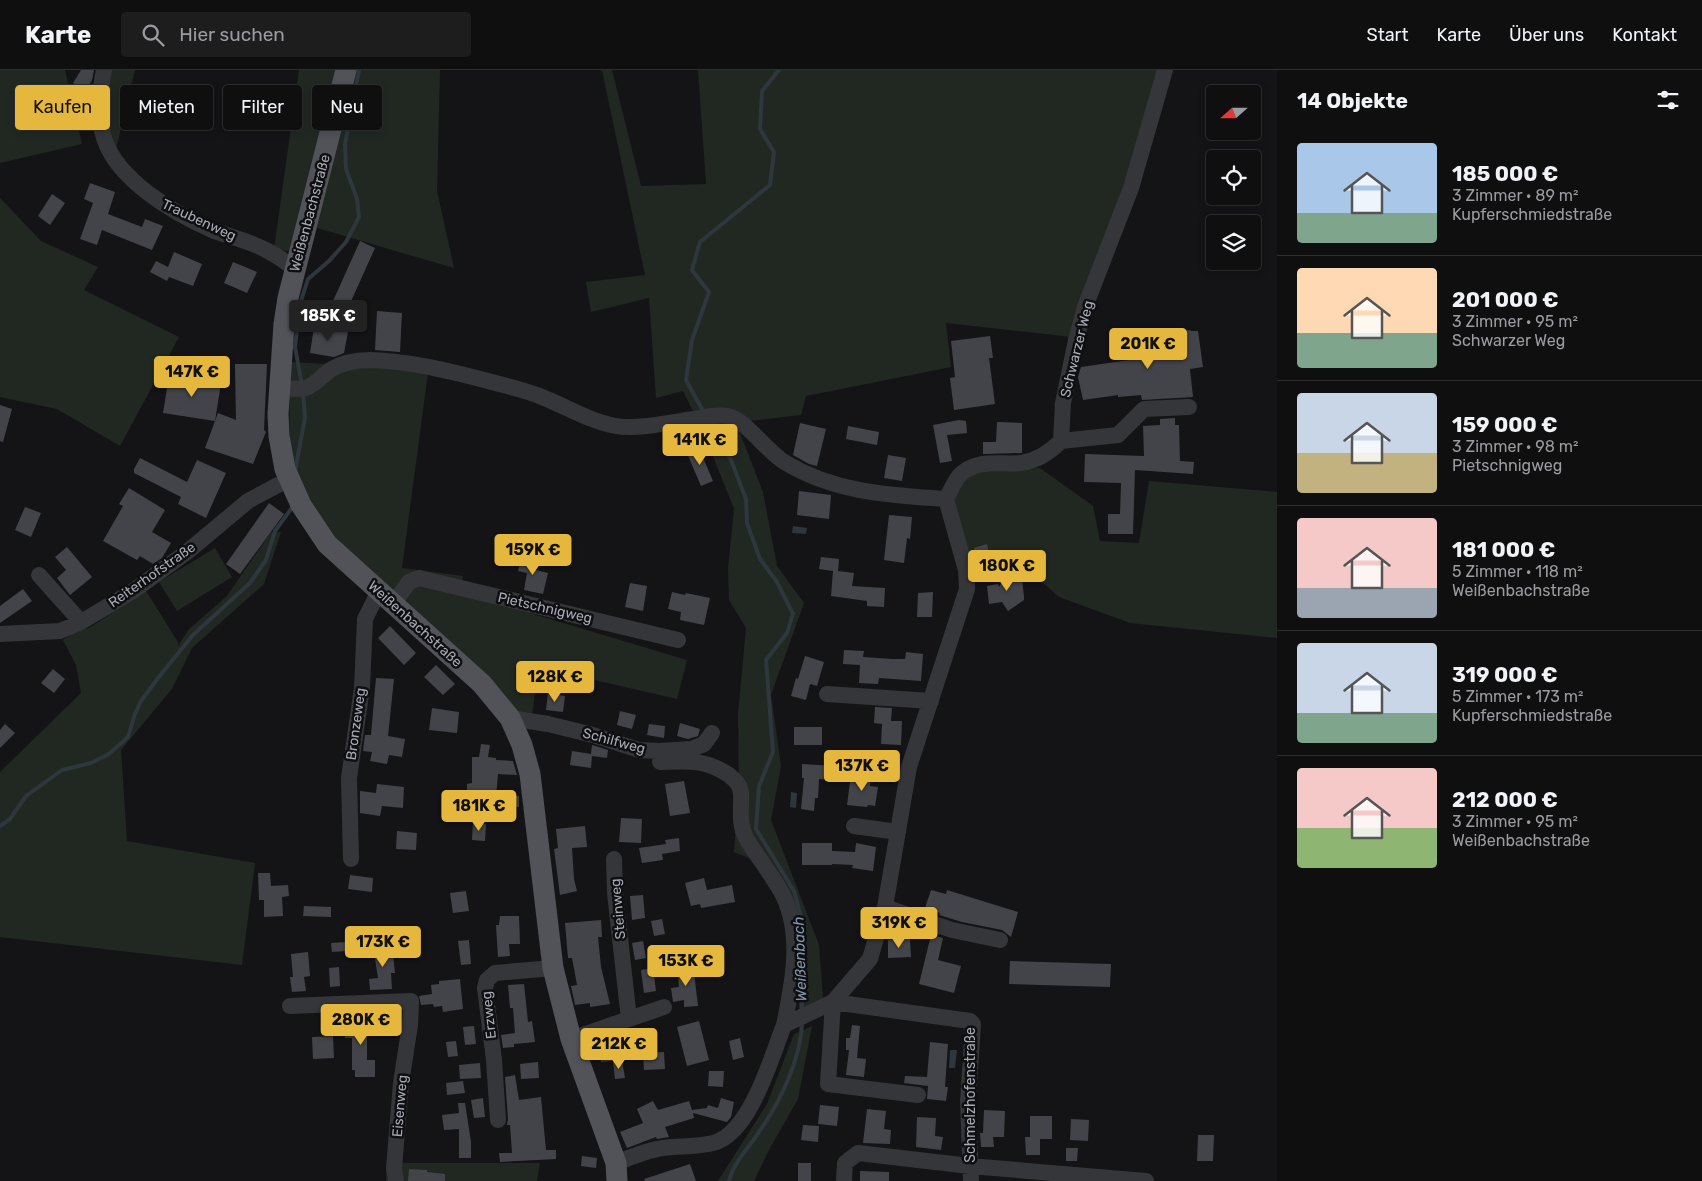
<!DOCTYPE html>
<html lang="de">
<head>
<meta charset="utf-8">
<style>
	body { margin:0; font-family:Rubik,sans-serif; background:#1d1d1e; color:#f1f3f6; height:100vh; display:flex; flex-direction:column; font-size:19px; white-space:nowrap }
	* { box-sizing:border-box; margin:0 }
	p { font-size:16px; color:#9b9c9f }
	.icon { flex:none; width:28px; height:28px; fill:none; stroke:currentColor; stroke-width:2; stroke-linecap:round; stroke-linejoin:round }
	.map { position:relative; flex:1; overflow:hidden }
	.panel { display:flex; flex-direction:column; background:#0f0f10; width:425px }
	.panel>* { flex:none }
	.guide { position:absolute; left:15px; top:15px; width:475px; height:45px; display:flex; gap:10px }
	.needle { width:32px; rotate:249deg }
	.buttons { position:absolute; left:1206px; top:15px; display:grid; gap:10px }
	.buttons a { display:grid; place-items:center; width:55px; height:55px; border-radius:5px; background:#0f0f10; box-shadow:0 2px 8px #0003,0 0 0 1px #2f2f30; font-size:25px }
	.price { position:absolute; translate:-50% -42px; padding:0 11px; border-radius:5px; background:#e5b73d; color:#111; font-size:16px; line-height:32px; filter:drop-shadow(0 1px 2px #0008) }
	.price::after { content:''; position:absolute; left:50%; top:30px; width:15px; height:11px; margin-left:-8px; background:inherit; clip-path:polygon(0 0,100% 0,50% 100%) }
	.price.selected { background:#222; color:#fff }
	ul { padding:0; list-style:none }
	li { display:flex; align-items:center; gap:15px; height:125px; padding:0 20px }
	li+li { border-top:1px solid #2f2f30 }
	li span { display:grid; place-items:center; flex:none; width:140px; height:100px; border-radius:5px; color:#555 }
	li>.icon { margin-inline-start:auto }
	span .icon { width:60px; height:60px; fill:#fffc; stroke-width:1 }
	li b { font-size:21px }
	h2 { display:flex; justify-content:space-between; align-items:center; height:60px; padding:0 20px; font-size:21px }
	.tag { padding:0 18px; border-radius:5px; background:#0f0f10; box-shadow:0 2px 8px #0003,0 0 0 1px #2f2f30; font-size:18px; line-height:45px }
	.tag.selected { background:#e5b73d; color:#111 }
	header { display:flex; align-items:center; gap:30px; box-sizing:border-box; height:70px; padding:0 25px; background:#0f0f10; border-bottom:1px solid #2f2f30 }
	header strong { font-size:24px }
	nav { display:flex; gap:28px; margin-inline-start:auto; font-size:18px }
	.search { width:350px; height:45px; background:#1d1d1e; display:flex; align-items:center; gap:12px; box-sizing:border-box; padding:0 18px; border-radius:5px; color:#9b9c9f; font-size:19px }
	main { display:flex; flex:1; min-height:0 }
	.map>svg:first-child { display:block }
	.green { fill:#212822 }
	.water { fill:#2e363e }
	.lines { fill:none; stroke-linecap:round; stroke-linejoin:round }
	.stream { stroke:#2e363e; stroke-width:4 }
	.building { fill:#434449 }
	.minor { stroke:#35363a; stroke-width:16 }
	.major { stroke:#525359; stroke-width:21 }
	.labels { text-anchor:middle; dominant-baseline:central; stroke-width:5; stroke-linejoin:round; paint-order:stroke }
	.street-label { font-size:14px; fill:#a7aab5; stroke:#0f0f11 }
	.water-label { font-size:15px; font-style:italic; fill:#8096ae; stroke:#0f0f11 }
</style>
</head>
<body>
<header>
<strong>Karte</strong>
<div class="search"><svg class="icon" aria-label="search" viewBox="0 0 24 24"><circle cx="10" cy="10" r="6"/><path d="M15 15l6 6"/></svg>Hier suchen</div>
<nav><a>Start</a><a>Karte</a><a>Über uns</a><a>Kontakt</a></nav>
</header>
<main>
<div class="map">
<svg width="1277" height="1111" viewBox="0 0 1277 1111">
	<rect width="100%" height="100%" fill="#141416"/>
	<path class="green" d="M0,0H65L82,74L0,93Z
		M106,0H135L116,79L108,60Z
		M299,0H440L437,121L454,198L317,158L310,184L274,179Z
		M602,0H612L641,116L706,114L698,0H1168L1140,116L1072,267L946,253L951,297L806,326L801,345L732,353L740,363L763,422L777,496L804,533L771,625L781,696L771,750L819,875L823,928L799,940L797,847L774,798L734,782L739,713L738,644L746,558L729,530L728,499L734,439L703,361L683,321L656,328L649,228L591,242L586,212L645,205Z
		M0,128L41,171L98,197L84,220L179,267L120,376L57,339L0,327Z
		M289,292L409,298L428,303L402,498L463,506L460,522L687,590L677,629L538,597L532,645L512,642L329,463L290,395Z
		M1040,398L1093,436L1100,471L1139,473L1149,411L1277,422V568L1130,553L1059,527L1014,487L972,508L953,434L962,409L975,401Z
		M271,462H281L264,514L192,578L172,619L121,680L127,771L255,793L242,895L0,867V702L81,623L76,595L63,570L76,561L89,558L146,521L178,572V576L189,559L227,526Z
		M215,478L232,507L177,541L159,512Z
		M812,956L798,1029L770,1078L754,1111H718L767,1034L794,964Z
		M387,1093H540L537,1111H386Z"/>
	<path class="water" d="M793,456L807,458L806,464L792,463Z
		M791,722L797,723L796,738L790,737Z
		M950,980H957L955,998H949Z"/>
	<g class="lines">
		<path class="stream" d="M302,315L295,277L300,234L308,209L329,191L346,172L359,147L357,129L346,99L345,74L359,0
			M704,343L686,310L692,270L709,222L692,200L700,172L770,115L774,82L760,59L762,21L779,0
			M709,351L731,390L746,429L747,453L760,489L777,512L793,544L787,563L766,590L773,682L759,716L756,759L794,821L802,851V941
			M295,401L305,348L303,322
			M0,756L10,749L26,726L62,700L91,693L109,684L128,667L135,644L141,631L158,608L193,565L250,513L266,490L275,461L291,439
			M729,1111C734,1091 750,1077 761,1059C781,1030 801,988 802,953"/>
	</g>
	<path class="building" d="M81,0H94L92,10L86,20L73,13Z
		M81,23L90,28L87,38L76,32Z
		M90,113L115,122L108,144L142,157L145,149L163,156L152,180L102,160L97,175L80,169L93,133L84,129Z
		M52,124L65,133L50,155L38,146Z
		M360,171L375,178L348,238L333,231Z
		M174,182L202,194L193,216L169,207L167,211L150,202L156,191L168,197Z
		M233,192L257,202L247,223L224,213Z
		M377,241L402,243L400,282L375,280Z
		M314,257L348,262L344,283L334,287L310,283Z
		M1190,260L1191,261H1198L1203,297L1190,299L1193,327L1142,330L1141,325L1118,327V325L1083,330L1078,307L1081,297L1136,289L1133,269Z
		M990,266L993,288H989L995,334L954,340L950,308L955,307L951,271Z
		M235,294H267L264,360L266,362L253,394L205,378L218,343L236,350Z
		M169,306L221,313L215,351L163,343Z
		M0,335L12,339L3,372L0,371Z
		M1175,348V355H1179L1180,391L1194,392L1193,404L1135,400L1133,464H1108V444H1120L1121,413L1084,412L1085,384L1144,386L1143,356L1160,355V349Z
		M959,350L966,351L967,363L947,365L952,391L940,393L933,355Z
		M997,352L1022,353V383L983,384V372H996Z
		M800,353L826,359L817,396L809,394L793,385Z
		M848,356L879,362L877,375L846,369Z
		M698,376L713,411L701,416L686,381Z
		M888,385L906,388L902,411L884,408Z
		M140,388L187,412L197,390L226,403L206,448L178,434L181,427L134,403V399Z
		M129,418L165,440L152,462L171,473L162,488L153,494L140,486L137,490L103,471L123,436L119,434Z
		M799,421L831,425L829,449L797,445Z
		M269,433L284,444L240,504L226,494Z
		M25,437L41,443L31,467L15,460Z
		M889,445L912,447L910,469L907,468L904,493L884,490Z
		M987,474L992,496L979,499L974,478Z
		M67,477L92,507L70,525L57,508L66,500L55,487Z
		M522,485L534,487L531,499L548,503L543,524L524,520L527,503L518,501Z
		M821,487L839,489L838,501L854,503L852,516L885,518L884,537L867,536V531L831,526L833,501L819,499Z
		M1007,501L1022,508L1024,527V530L1008,541L1002,532L989,534L987,516L998,514L999,517Z
		M630,513L647,516L643,541L625,537Z
		M23,519L32,531L0,553V536Z
		M672,522L685,525L686,523L710,528L704,555L680,550L681,542L668,539Z
		M933,522L932,547H917L918,523Z
		M390,556L416,583L404,595L378,568Z
		M844,580L864,581L863,587L893,589H905L906,582L923,584L921,611L879,608L878,614L859,613L860,595L843,594Z
		M805,586L824,592L817,616L810,614L806,630L791,626L796,608L798,609Z
		M436,595L455,614L443,625L424,607Z
		M53,599L65,609L54,623L41,613Z
		M376,608L394,609L388,666L405,669L402,687L389,685L387,694L370,691L372,682L363,681L365,665H371Z
		M548,623L565,626L563,642L546,640Z
		M875,637L892,638L891,651H902L901,675L881,674L882,654L874,653Z
		M432,638L459,642L457,663L429,660Z
		M620,641L636,645L632,659L617,655Z
		M680,653L700,659L698,666L688,669L677,666Z
		M5,654L15,663L0,678V660Z
		M649,654L665,656L664,668L647,665Z
		M794,657H822V675H794Z
		M481,674L490,675L488,687L496,688V690L513,691L517,705L498,704L496,728L477,726V723H467V714L472,713V687H479Z
		M592,675L608,680L607,688L592,686L591,698L570,695L572,681L591,684Z
		M802,694L834,696V710L819,709L818,728H815L814,741L801,739L804,708H802Z
		M851,704L871,706L870,716L878,717L875,736L868,735L867,737L847,735Z
		M684,711L690,743L670,746L665,714Z
		M377,714L404,717L403,738L382,736L380,746L360,743V721L376,723Z
		M501,725L519,726V737L501,736Z
		M621,748L642,749L641,773L619,772Z
		M473,753L486,754L485,771L472,770Z
		M585,756L587,777L572,778L574,809L577,821L560,825L554,779L558,778L556,759Z
		M397,761L417,763L416,780L396,779Z
		M679,768L680,781L662,784L663,790L642,793L639,778L666,774L665,770Z
		M802,773H832V781L855,782L856,773L876,777L873,801L852,798L853,795L832,794V795H802Z
		M258,803H270L271,816L288,815L289,826L282,827L283,846L264,847V830H259Z
		M350,805L373,808L372,822L348,819Z
		M704,808L707,820L732,815L735,832L701,838L700,834L691,836L685,813Z
		M931,820L946,824L947,820L1018,842L1011,867L1002,860L962,852L939,845L940,843L925,838Z
		M466,821L469,841L453,843L450,823Z
		M643,825L645,848L632,850L630,826Z
		M304,836L331,837V847L303,846Z
		M500,846H519L520,874H509L510,886L498,887L496,855H499Z
		M662,849L665,864L654,866L651,851Z
		M601,850L602,867H598L601,897L610,934L590,937V933L575,935L571,916L577,915L572,888H568L565,853Z
		M931,865L943,868L938,890L961,896L954,923L919,914Z
		M910,869L911,887L888,888V870Z
		M469,870L471,894L461,895L458,871Z
		M643,871L646,888L635,890L632,873Z
		M346,872L347,881L332,882L331,873Z
		M392,874L395,903H391L392,919L370,920L369,909L378,908L373,876Z
		M308,882L310,906L304,907L306,921L292,922L290,907H293L291,884Z
		M1010,891L1111,894L1110,917L1009,914Z
		M693,894L698,936L684,937V930L673,932L671,918L679,917L677,896Z
		M339,897L340,916L330,917L329,898Z
		M653,898L656,921L644,923L641,900Z
		M460,909L463,939L443,942L442,936L434,937L433,934L421,935L419,926L432,924L431,915L439,914V911Z
		M524,914L528,952L532,951L535,972L514,974V977L503,978L501,965L515,963L513,938H510L508,915Z
		M372,946L373,964L367,967V990H375V1007H355V1000H352V968H345L344,953L360,952L359,947Z
		M699,951L709,990L687,996L677,957Z
		M852,955L860,956L857,988L866,989L864,1007L846,1005L849,980H846V968H850Z
		M474,956L476,974L465,975L463,957Z
		M333,966L334,988L313,989L312,967Z
		M740,968L744,987L733,990L729,971Z
		M611,970L613,991L601,992L599,971Z
		M456,971L458,986L448,987L446,972Z
		M930,972L948,974L945,1017H948L946,1031L927,1029L928,1016L904,1013L905,1006L927,1007Z
		M664,982L665,999L644,1000L643,983Z
		M622,990L625,1008L615,1009L613,992Z
		M538,992L539,1008L521,1009L520,994Z
		M480,993L481,1008L460,1009L459,995Z
		M709,1001H724L723,1017L708,1016Z
		M515,1005L519,1030L541,1027L546,1080H556V1089L500,1092L499,1083H512L510,1055H507L508,1049L505,1007Z
		M463,1011L465,1023L447,1025L446,1013Z
		M483,1028L485,1047L474,1048L471,1030Z
		M721,1028L734,1032L731,1047L727,1052L693,1043L694,1048L665,1057L669,1067L657,1069L656,1067L627,1078L620,1062L643,1053L637,1039L653,1031L658,1040L689,1031L692,1040L707,1038L708,1035L718,1038Z
		M458,1033H465L471,1072V1088H459V1059L444,1060L442,1045L459,1043Z
		M820,1035L839,1037L837,1056L818,1054Z
		M867,1039L886,1041L884,1059L891,1060L890,1074L863,1073Z
		M984,1040L1005,1041L1004,1067H993L994,1077H981L980,1063H983Z
		M1030,1046H1052V1069H1040V1085H1026L1025,1067H1030Z
		M917,1047L936,1048L935,1066L943,1067L941,1080L916,1077Z
		M1071,1049L1089,1050L1088,1071L1070,1070Z
		M803,1055L819,1056L818,1072L801,1070Z
		M1198,1065H1214L1213,1091H1197Z
		M1066,1078H1078L1077,1091H1066Z
		M582,1086L597,1088L596,1098L581,1096Z
		M798,1093H811V1111H798Z
		M690,1094L696,1111H645L644,1109Z
		M409,1099L427,1100V1102L445,1104V1111H408Z
		M860,1101L889,1102V1111H860Z"/>
	<g class="lines">
		<path class="minor" d="M104,0C100,17 98,51 104,68C117,110 175,144 212,160C230,167 250,171 266,180C276,185 286,192 295,199
			M279,318C288,318 297,320 306,318C315,315 322,306 330,300C341,293 357,290 370,290C410,291 450,301 488,311C506,316 525,320 542,327C567,337 589,351 616,356C639,360 671,352 694,349C706,347 717,344 728,346C745,349 768,383 786,393C836,423 890,425 946,429
			M1061,371L1118,365L1144,339L1189,337
			M946,429C950,422 954,412 959,406C976,388 999,395 1021,393C1037,391 1050,382 1061,371L1063,333L1076,270L1085,237L1131,118L1165,0
			M39,505L81,552
			M393,534L409,512L419,508L678,570
			M0,564L60,561L81,552L133,521L187,482L248,431L289,409
			M827,624L931,631
			M510,648L548,654L593,665L639,680L659,681L692,679L704,674L712,663
			M660,692C687,691 705,689 729,705C735,710 740,714 741,723C742,738 738,753 746,768C756,785 769,801 779,818C804,859 793,912 784,955
			M854,756L898,762
			M351,789L349,708L362,618L365,549L379,521
			M885,837L952,860L1000,870
			M833,932L970,951L973,954L968,1031L971,1111
			M833,932L828,1014L918,1025
			M290,936L411,931L410,955L401,1013L394,1098L396,1111
			M629,949L664,937
			M571,969L629,949L615,823L614,789
			M498,1050L494,990L485,918L487,910L495,903L553,898
			M616,1093C631,1087 647,1080 663,1078C679,1076 697,1077 713,1073C750,1064 771,988 784,955L833,932L870,889L885,837L909,697L967,519L966,500L946,429
			M844,1111L845,1093L858,1083L970,1096L1146,1111"/>
		<path class="major" d="M346,0L288,228L284,254L278,344L279,366L285,399L301,435L327,474L482,614L510,648L522,675L530,704L553,898L571,969L616,1093L617,1111"/>
	</g>
	<g class="labels">
		<g class="street-label">
			<text transform="translate(310 143) rotate(-75)">Weißenbachstraße</text>
			<text transform="translate(199 150) rotate(25)">Traubenweg</text>
			<text transform="translate(1077 279) rotate(-76)">Schwarzer Weg</text>
			<text transform="translate(152 505) rotate(-35)">Reiterhofstraße</text>
			<text transform="translate(545 538) rotate(13)">Pietschnigweg</text>
			<text transform="translate(415 554) rotate(42)">Weißenbachstraße</text>
			<text transform="translate(356 654) rotate(-82)">Bronzeweg</text>
			<text transform="translate(614 671) rotate(15)">Schilfweg</text>
			<text transform="translate(618 839) rotate(-95)">Steinweg</text>
			<text transform="translate(489 945) rotate(-96)">Erzweg</text>
			<text transform="translate(970 1025) rotate(-90)">Schmelzhofenstraße</text>
			<text transform="translate(400 1036) rotate(-85)">Eisenweg</text>
		</g>
		<g class="water-label">
			<text transform="translate(800 889) rotate(-92)">Weißenbach</text>
		</g>
	</g>
</svg>
<div class="buttons">
<a><svg class="needle" viewBox="-14 -14 28 28"><path d="M0-13l5 13h-10z" fill="#e53935"/><path d="M0 13l5-13h-10z" fill="#9b9c9f"/></svg></a>
<a><svg class="icon" aria-label="locate" viewBox="0 0 24 24"><circle cx="12" cy="12" r="6"/><path d="M12 2v4M12 18v4M2 12h4M18 12h4"/></svg></a>
<a><svg class="icon" aria-label="layers" viewBox="0 0 24 24"><path d="M12 4l9 5-9 5-9-5zM3 14l9 5 9-5"/></svg></a>
</div>
<b class="price selected" style="left:328px;top:272px">185K €</b>
<b class="price" style="left:1148px;top:300px">201K €</b>
<b class="price" style="left:192px;top:328px">147K €</b>
<b class="price" style="left:700px;top:396px">141K €</b>
<b class="price" style="left:533px;top:506px">159K €</b>
<b class="price" style="left:1007px;top:522px">180K €</b>
<b class="price" style="left:555px;top:633px">128K €</b>
<b class="price" style="left:862px;top:722px">137K €</b>
<b class="price" style="left:479px;top:762px">181K €</b>
<b class="price" style="left:899px;top:879px">319K €</b>
<b class="price" style="left:383px;top:898px">173K €</b>
<b class="price" style="left:686px;top:917px">153K €</b>
<b class="price" style="left:361px;top:976px">280K €</b>
<b class="price" style="left:619px;top:1000px">212K €</b>
<div class="guide">
<a class="tag selected">Kaufen</a>
<a class="tag">Mieten</a>
<a class="tag">Filter</a>
<a class="tag">Neu</a>
</div>
</div>
<section class="panel">
<h2>14 Objekte<svg class="icon" aria-label="filters" viewBox="0 0 24 24"><path d="M4 7h16M4 17h16"/><circle cx="9" cy="7" r="2"/><circle cx="15" cy="17" r="2"/></svg></h2>
<ul>
<li><span style="background:linear-gradient(#a9c7e8 70%,#7fa58c 0)"><svg class="icon" aria-label="home" viewBox="0 0 24 24"><path d="M3 11l9-7 9 7M6 9v11h12V9"/></svg></span><div><b>185 000 €</b><p>3 Zimmer · 89 m²</p><p>Kupferschmiedstraße</p></div></li>
<li><span style="background:linear-gradient(#ffd9b3 65%,#7fa58c 0)"><svg class="icon" aria-label="home" viewBox="0 0 24 24"><path d="M3 11l9-7 9 7M6 9v11h12V9"/></svg></span><div><b>201 000 €</b><p>3 Zimmer · 95 m²</p><p>Schwarzer Weg</p></div></li>
<li><span style="background:linear-gradient(#c9d6e8 60%,#c2b280 0)"><svg class="icon" aria-label="home" viewBox="0 0 24 24"><path d="M3 11l9-7 9 7M6 9v11h12V9"/></svg></span><div><b>159 000 €</b><p>3 Zimmer · 98 m²</p><p>Pietschnigweg</p></div></li>
<li><span style="background:linear-gradient(#f6c9c9 70%,#9aa5b1 0)"><svg class="icon" aria-label="home" viewBox="0 0 24 24"><path d="M3 11l9-7 9 7M6 9v11h12V9"/></svg></span><div><b>181 000 €</b><p>5 Zimmer · 118 m²</p><p>Weißenbachstraße</p></div></li>
<li><span style="background:linear-gradient(#c9d6e8 70%,#7fa58c 0)"><svg class="icon" aria-label="home" viewBox="0 0 24 24"><path d="M3 11l9-7 9 7M6 9v11h12V9"/></svg></span><div><b>319 000 €</b><p>5 Zimmer · 173 m²</p><p>Kupferschmiedstraße</p></div></li>
<li><span style="background:linear-gradient(#f6c9c9 60%,#8fb573 0)"><svg class="icon" aria-label="home" viewBox="0 0 24 24"><path d="M3 11l9-7 9 7M6 9v11h12V9"/></svg></span><div><b>212 000 €</b><p>3 Zimmer · 95 m²</p><p>Weißenbachstraße</p></div></li>
</ul>
</section>
</main>
</body>
</html>
